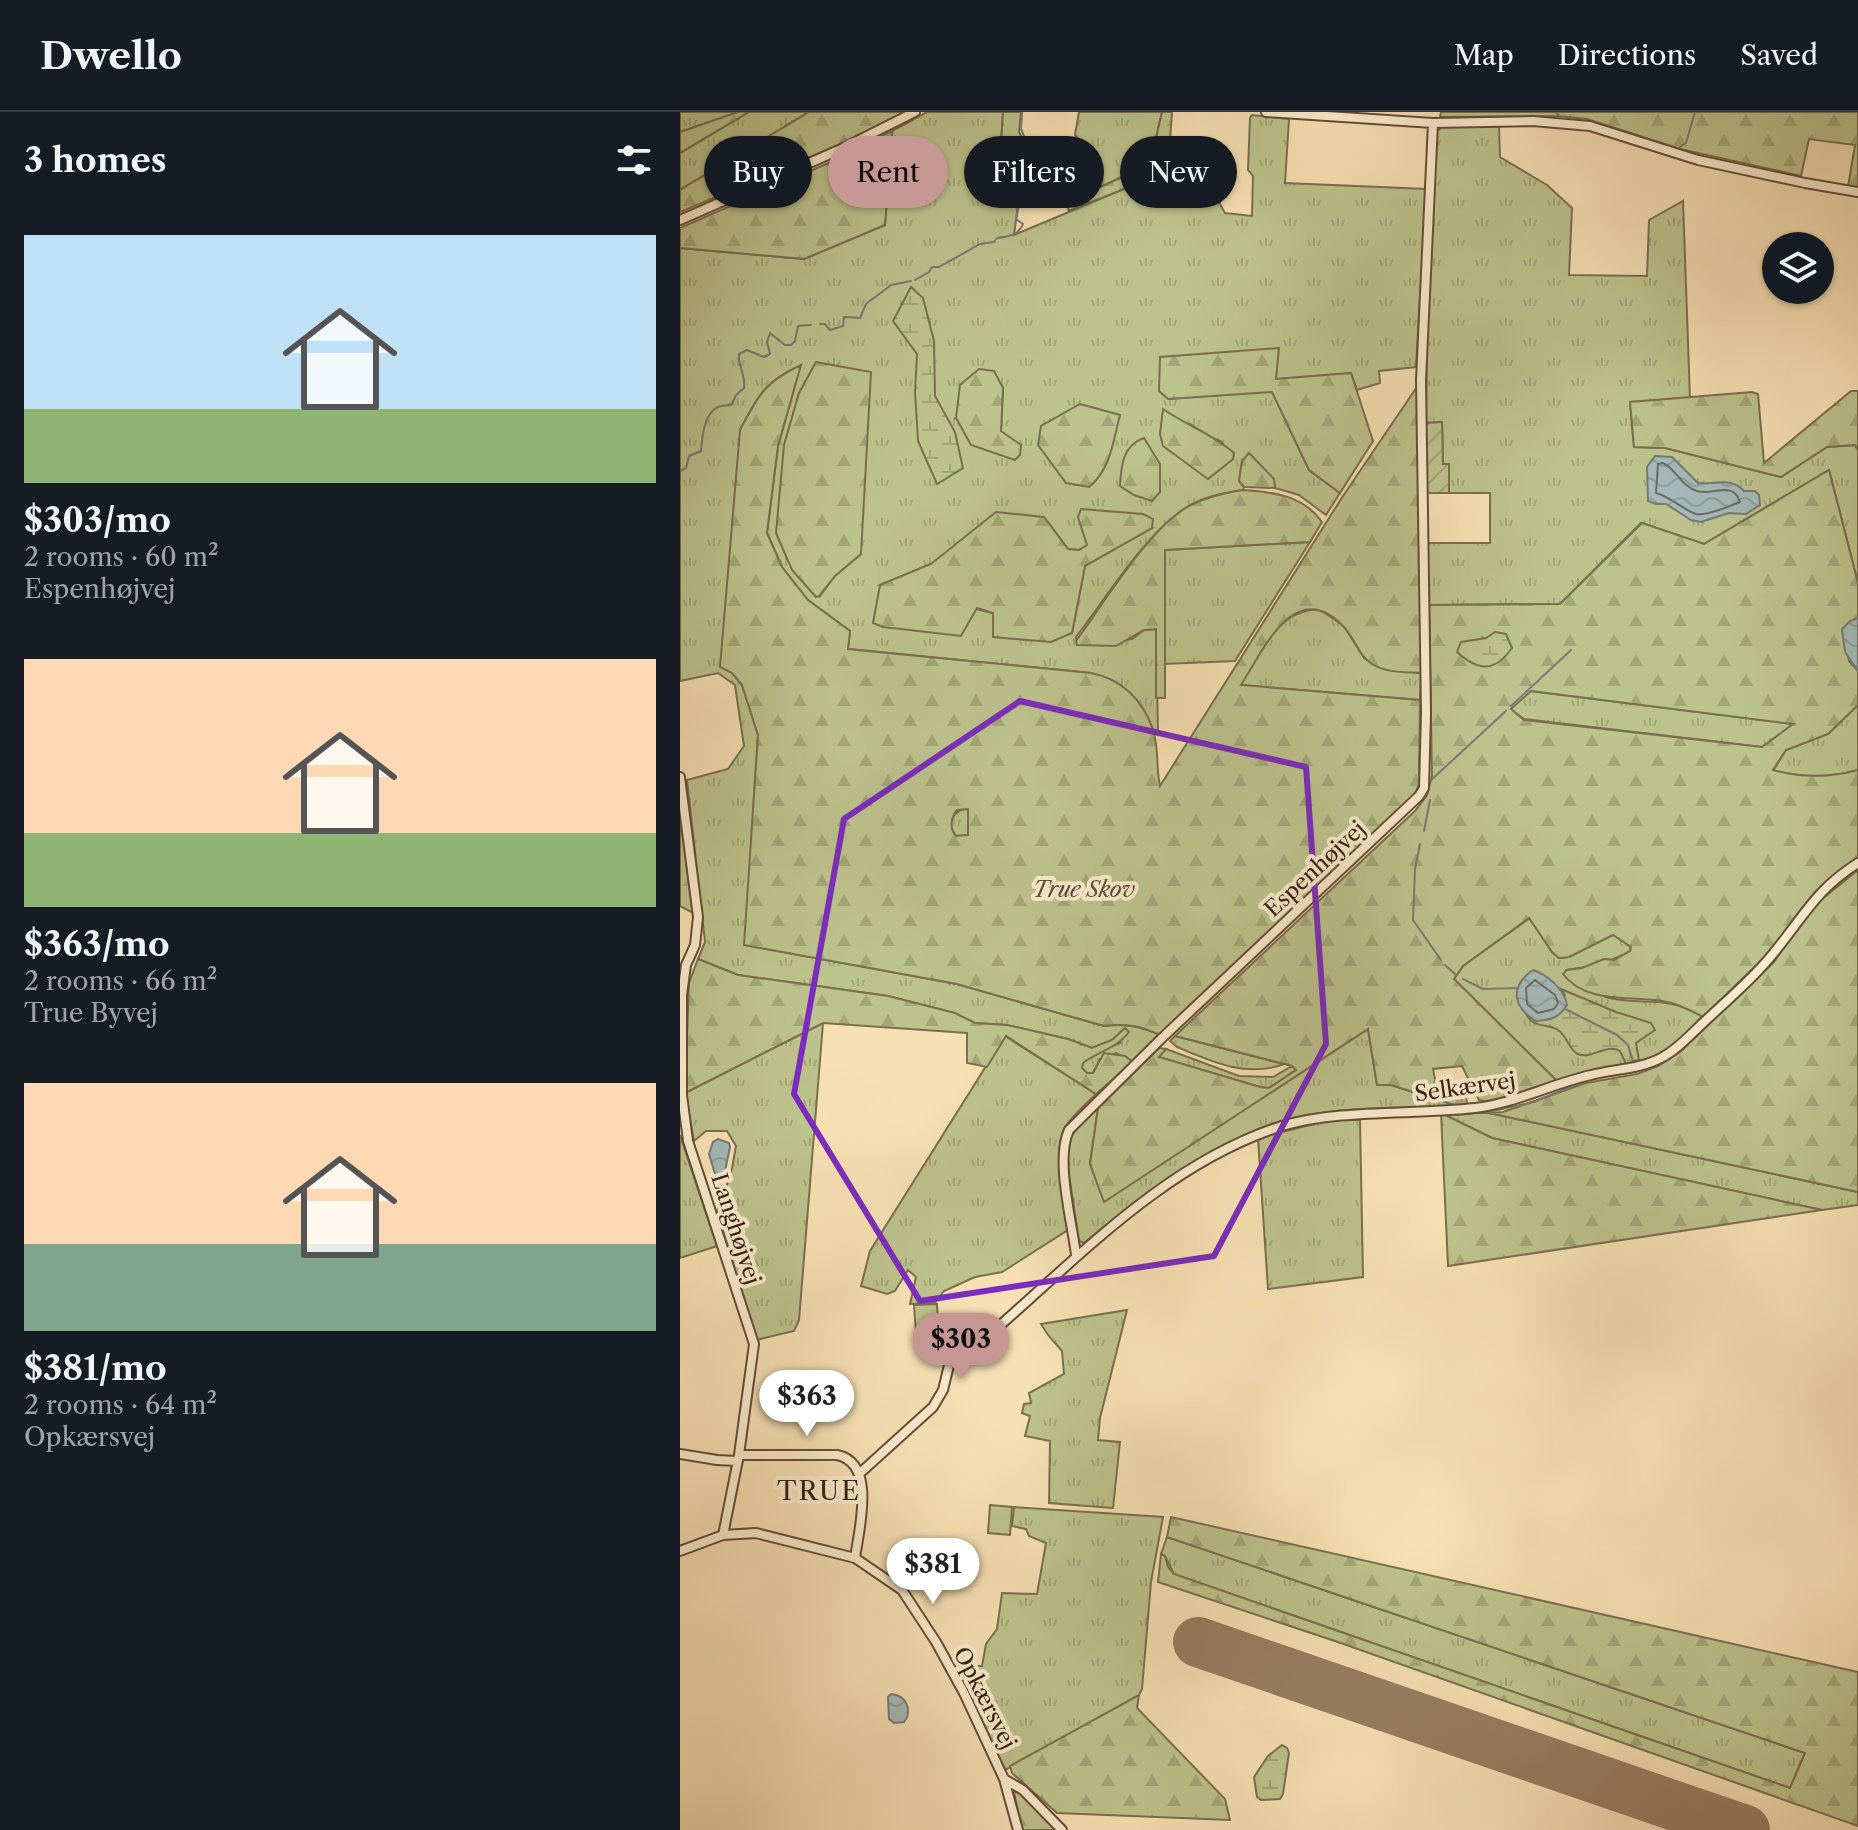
<!DOCTYPE html>
<html lang="en">
<head>
<meta charset="utf-8">
<style>
	body { margin:0; font-family:"Libre Caslon Text",serif; background:#20242c; color:#f1f3f6; height:100vh; display:flex; flex-direction:column; font-size:30px; white-space:nowrap }
	* { box-sizing:border-box; margin:0 }
	p { font-size:26px; color:#9ea1a6 }
	.icon { flex:none; width:44px; height:44px; fill:none; stroke:currentColor; stroke-width:2; stroke-linecap:round; stroke-linejoin:round }
	.map { position:relative; flex:1; overflow:hidden }
	.panel { display:flex; flex-direction:column; background:#171b24; width:680px }
	.panel>* { flex:none }
	.hud { position:absolute; left:24px; top:24px; width:760px; height:72px; display:flex; gap:16px }
	.tools { position:absolute; left:1082px; top:120px; display:grid; gap:16px }
	.tools a { display:grid; place-items:center; width:72px; height:72px; border-radius:50%; background:#171b24; box-shadow:0 2px 6px #0004; font-size:40px }
	.price { position:absolute; translate:-50% -68px; padding:0 18px; border-radius:28px; background:#fff; color:#222; font-size:26px; line-height:52px; filter:drop-shadow(0 2px 4px #0008) }
	.price::after { content:''; position:absolute; left:50%; top:48px; width:24px; height:18px; margin-left:-12px; background:inherit; clip-path:polygon(0 0,100% 0,50% 100%) }
	.price.current { background:#c59692; color:#111 }
	ul { padding:0; list-style:none }
	li { display:grid; align-content:center; gap:16px; height:424px; padding:0 24px }
	li span { display:grid; place-items:center; height:248px; border-radius:0px; color:#555 }
	li>.icon { margin-inline-start:auto }
	span .icon { width:144px; height:144px; fill:#fffc; stroke-width:1 }
	li b { font-size:34px }
	h2 { display:flex; justify-content:space-between; align-items:center; height:96px; padding:0 24px; font-size:34px }
	.chip { padding:0 28px; border-radius:36px; background:#171b24; box-shadow:0 2px 6px #0004; font-size:28px; line-height:72px }
	.chip.current { background:#c59692; color:#111 }
	header { display:flex; align-items:center; gap:48px; box-sizing:border-box; height:112px; padding:0 40px; background:#171b24; border-bottom:2px solid #363941 }
	header strong { font-size:38px }
	nav { display:flex; gap:44px; margin-inline-start:auto; font-size:28px }
	main { display:flex; flex:1; min-height:0 }
	.map>svg:first-child { display:block }
	.grass { fill:url(#grass-tufts); stroke:#7a6f4e; stroke-width:2; fill-rule:evenodd }
	.forest { fill:url(#forest-firs); stroke:#7a6f4e; stroke-width:2; fill-rule:evenodd }
	.wetland { fill:url(#wetland-marsh); stroke:#7a6f4e; stroke-width:2 }
	.garden { fill:url(#garden-furrows); stroke:#7a6f4e; stroke-width:2 }
	.pitch { fill:#bdc38d; stroke:#7a6f4e; stroke-width:2 }
	.water { fill:url(#water-waves); stroke:#777a75; stroke-width:2 }
	.lines { fill:none; stroke-linecap:round; stroke-linejoin:round }
	.shore { stroke:#6c6a64; stroke-width:2 }
	.stream { stroke:#777a75; stroke-width:2 }
	.runway { stroke:#967e62; stroke-width:50 }
	.street-casing { stroke:#664c38; stroke-width:12 }
	.street { stroke:#faecce; stroke-width:8 }
	.marked { fill:none; stroke:#7b2cbf; stroke-width:6; stroke-linejoin:round }
	.labels { text-anchor:middle; dominant-baseline:central; stroke-width:8; stroke-linejoin:round; paint-order:stroke }
	.street-label { font-size:22px; fill:#361b0f; stroke:#faecce }
	.park-label { font-size:22px; font-style:italic; fill:#5e4d35; stroke:#faecce }
	.quarter-label { font-size:26px; letter-spacing:2px; fill:#361b0f; stroke:#faecce }
</style>
</head>
<body>
<header>
<strong>Dwello</strong>
<nav><a>Map</a><a>Directions</a><a>Saved</a></nav>
</header>
<main>
<section class="panel">
<h2>3 homes<svg class="icon" aria-label="filters" viewBox="0 0 24 24"><path d="M4 7h16M4 17h16"/><circle cx="9" cy="7" r="2"/><circle cx="15" cy="17" r="2"/></svg></h2>
<ul>
<li><span style="background:linear-gradient(#bfe0f5 70%,#8fb573 0)"><svg class="icon" aria-label="home" viewBox="0 0 24 24"><path d="M3 11l9-7 9 7M6 9v11h12V9"/></svg></span><div><b>$303/mo</b><p>2 rooms · 60 m²</p><p>Espenhøjvej</p></div></li>
<li><span style="background:linear-gradient(#ffd9b3 70%,#8fb573 0)"><svg class="icon" aria-label="home" viewBox="0 0 24 24"><path d="M3 11l9-7 9 7M6 9v11h12V9"/></svg></span><div><b>$363/mo</b><p>2 rooms · 66 m²</p><p>True Byvej</p></div></li>
<li><span style="background:linear-gradient(#ffd9b3 65%,#7fa58c 0)"><svg class="icon" aria-label="home" viewBox="0 0 24 24"><path d="M3 11l9-7 9 7M6 9v11h12V9"/></svg></span><div><b>$381/mo</b><p>2 rooms · 64 m²</p><p>Opkærsvej</p></div></li>
</ul>
</section>
<div class="map">
<svg width="1178" height="1718" viewBox="0 0 1178 1718">
	<defs>
		<pattern id="grass-tufts" width="24" height="20" patternUnits="userSpaceOnUse" patternTransform="scale(2)"><rect width="24" height="20" fill="#bdc38d"/><path d="M3 7l-1-3M5 7V3M7 7l1-3M15 17l-1-3M17 17v-4M19 17l1-3" fill="none" stroke="#a3a778"/></pattern>
		<pattern id="forest-firs" width="22" height="20" patternUnits="userSpaceOnUse" patternTransform="scale(2)"><rect width="22" height="20" fill="#bdc38d"/><path d="M5 1l3.5 6h-7zM16 11l3.5 6h-7z" fill="#a3a778"/></pattern>
		<pattern id="wetland-marsh" width="20" height="14" patternUnits="userSpaceOnUse" patternTransform="scale(2)"><rect width="20" height="14" fill="#bdc38d"/><path d="M1 5h8M5 5V1M11 12h8M15 12V8" fill="none" stroke="#a3a778"/></pattern>
		<pattern id="garden-furrows" width="10" height="10" patternUnits="userSpaceOnUse" patternTransform="scale(2)"><rect width="10" height="10" fill="#bdc38d"/><path d="M-1 1l2-2M0 10L10 0M9 11l2-2" fill="none" stroke="#a3a778"/></pattern>
		<pattern id="water-waves" width="16" height="10" patternUnits="userSpaceOnUse" patternTransform="scale(2)"><rect width="16" height="10" fill="#a3bab9"/><path d="M0 5q4-4 8 0t8 0" fill="none" stroke="#8d9f9e"/></pattern>
	</defs>
	<rect width="100%" height="100%" fill="#f7e1b4"/>
	<filter id="stains"><feTurbulence type="fractalNoise" baseFrequency=".0025" numOctaves="4"/><feColorMatrix values="0 0 0 0 .2 0 0 0 0 .09 0 0 0 0 .02 0 0 0 .5 -.17"/></filter>
	<radialGradient id="worn" r=".72"><stop offset=".6" stop-color="#630" stop-opacity="0"/><stop offset="1" stop-color="#630" stop-opacity=".3"/></radialGradient>
	<path class="grass" d="M0,0H58L0,20Z
		M69,0H129L0,78V41Z
		M247,0H323L321,33L339,85L334,123L439,79L488,55L487,77L508,79V61L528,65L540,74V92L545,101L572,104L573,64L568,58L570,6L572,3L609,7L605,71L746,77L736,255L699,259L700,271L677,278L671,261L596,267L598,236L488,287L592,279L629,358L660,381L646,403L619,383L595,376V373L562,349L559,369L564,375L563,378C542,381 521,385 504,397C463,425 427,485 396,525L397,533L452,527L464,518L476,517L478,619H474L463,597L411,561L168,537L170,519L128,488L102,455L87,421L98,334L120,254C84,270 78,285 60,318L52,560L62,573L78,623L65,833L277,872L424,914C444,911 461,914 480,923L453,950L436,941L420,947L413,961H407L402,956V951L416,941L440,931L446,916L432,928L412,936L388,927L327,913L295,911L274,901L208,884L58,863L18,847L25,830L7,668L48,657L64,634L55,573L38,561L0,569V136L124,147L205,113L212,19ZM323,276L321,319L276,306ZM484,298L505,312H510L532,326L541,329L553,347L528,367L480,322ZM104,333L181,442L155,464L140,484ZM364,405L388,437L399,438L408,433L399,405L472,416L405,454L392,521L200,473Z
		M399,0H482L470,52L386,91L392,57L405,54L409,39L395,23Z
		M761,0H876L879,4L760,5Z
		M819,14L820,45L867,73L892,96L889,163L967,164L969,108L1003,89L1010,287L950,290L954,335L985,336L1101,365L1147,335L1175,333L1178,338V471L1149,358L1024,432L961,411L880,492L749,493L747,431H810V381H769V353L763,352L762,310L746,311L747,228L756,20L762,15Z
		M630,430L555,549L484,552L485,438Z
		M639,497L664,514L684,546L707,558L741,561L740,588L560,573C582,540 595,499 639,497Z
		M850,579L1114,612L1082,635L844,607L830,597Z
		M1178,593V658C1148,667 1123,665 1093,659L1106,638L1148,622Z
		M288,696V723L276,724C265,710 273,699 288,696Z
		M850,806L872,840L879,846L889,845L934,822L951,835L950,839C933,849 907,855 887,858C899,866 915,882 929,886C968,894 983,882 1023,905L994,933L967,948L910,959L878,970L774,867L783,854Z
		M143,911L119,1208L114,1219L76,1228L37,1099L51,1062L56,1034L47,1019H26L14,1029L5,981Z
		M688,917L697,973H711L778,994C724,996 666,994 613,1006C547,1020 457,1088 404,1131L399,1129L386,1043C389,1020 401,1010 418,996L410,1052L424,1089Z
		M325,924L416,982C406,992 393,1003 385,1015C372,1038 385,1092 388,1118L322,1160L295,1165L264,1179L255,1191L230,1192L236,1165L228,1158L215,1179L207,1182L181,1174L190,1139Z
		M495,924L604,952C567,966 532,950 497,935L490,929Z
		M486,937L559,964L593,965L612,954L616,958L589,976L580,975L478,945Z
		M761,1001H809L1178,1080V1093L1142,1098L812,1026Z
		M650,1008H680L683,1165L588,1177L578,1026Z
		M0,1023L37,1134L0,1146Z
		M447,1198L420,1306L418,1328L440,1330L433,1396L369,1391L370,1329L345,1324L350,1304L342,1301L344,1292L351,1291L349,1281L384,1262L382,1239L368,1223L361,1212Z
		M334,1395L483,1405L471,1470L462,1577L459,1583L325,1658L281,1567L283,1554H302L306,1532L317,1517L322,1481L357,1482L366,1431L349,1424L346,1417L332,1414Z
		M487,1425L1125,1641L1110,1676L494,1462L485,1444L481,1442Z"/>
	<path class="forest" d="M58,0H69L0,41V20Z
		M129,0H225L198,16L0,100V78Z
		M323,0H341L339,20L354,49L355,57L331,62L321,32Z
		M482,0H492L488,55L439,79L389,99L386,91L470,52Z
		M876,0H1178V76L1168,75L1175,33L1129,27L1121,64L1000,37L907,7L879,4Z
		M212,19L205,113L124,147L0,136V116L153,49Z
		M599,236L596,267L671,261L693,329L660,381L629,358L592,280L488,287L479,279L480,245Z
		M136,250L191,260L181,442L155,464L139,484L136,485L112,458L96,421L104,333L119,281Z
		M121,253L98,334L87,421L102,455L128,488L170,519L168,537L411,561C442,567 463,588 473,618C479,635 476,657 480,674L663,384L737,275L741,561C725,560 706,561 692,552C678,543 674,524 662,513C614,465 583,539 561,573L740,588L739,673L735,682L480,923C461,914 445,911 424,914L277,872L64,833L78,623L62,573L52,561L40,555L60,318C78,284 84,270 121,253ZM288,697V723L276,724C269,716 271,705 277,698Z
		M299,257L314,259L323,276L321,319L341,333L340,343L335,348L291,333L276,306L280,273Z
		M1171,279H1178V338L1175,333L1147,335L1101,365L985,336L954,335L950,290L1072,280L1078,282L1084,351Z
		M400,292L440,303C433,329 431,357 409,375L386,371L358,333L361,314Z
		M483,297C506,313 533,322 554,341L553,347L528,367L483,334L480,322Z
		M464,326L480,352V380L472,389L454,383L440,374C441,353 443,333 464,326Z
		M569,341L594,367L595,376L564,375L559,369L562,349Z
		M1149,358L1178,471V506L1170,509L1162,518L1169,549L1178,559V593L1148,622L1106,638L1093,658C1122,666 1149,666 1178,658V748L1134,782L1092,838L1023,905C1009,897 997,891 982,889C949,884 906,892 883,862L887,858L902,856L924,847L934,848L950,839L951,835L933,823L889,845L879,846L872,840L849,806L783,854L774,867L878,970C854,977 824,993 799,988L782,954L753,957L758,982L785,978L787,992L778,994L711,973H697L688,917L424,1090L410,1052L418,996L479,936L486,937L479,945L580,975L589,976L616,958L612,954L495,924L735,699L747,683L752,664L749,493L880,492L962,411L1024,432ZM851,579L1112,612H1113L1082,635L844,608L831,597Z
		M563,378C593,380 623,383 642,410L630,430L485,438V586H476V517L464,518L436,534L397,533L396,529C424,491 469,416 509,394C526,385 543,381 563,378Z
		M401,397L463,402L473,407L472,416L405,454L392,521L371,530L313,525V501L297,496L281,524L203,515L193,511L200,473L251,452L316,400L364,405L388,437L399,438L407,433L398,405Z
		M0,703L13,801L0,794Z
		M1178,758V1080L809,1001L823,1000L906,971L957,962L978,954L1000,940L1094,850L1131,796Z
		M18,847L58,863L208,884L275,901L295,911L327,913L388,927L412,936L432,928L445,916L449,920C438,935 418,940 403,951L402,956L407,961H413L424,941L445,944L453,950L416,982L326,924L307,955L287,951V921L143,911L5,981L9,871Z
		M761,1001L812,1026L1142,1098L768,1154Z
		M491,1405L1178,1560V1714L655,1529L478,1470L481,1442L485,1444L488,1455L494,1462L1110,1676L1125,1641L487,1425Z
		M459,1583L457,1596L545,1687L550,1708L377,1701L332,1661L330,1654Z
		M338,1679L376,1718H342L334,1680Z"/>
	<path class="wetland" d="M231,175L243,186L254,229L255,284L275,320L283,356L257,372L238,329L235,280L237,242L213,209Z
		M815,520L826,522L832,536C815,560 799,560 777,540L781,530L806,526Z
		M881,877L936,900L971,911L975,918L956,931L959,948L946,952L940,939C926,931 911,948 898,942C890,939 887,924 878,918C866,911 854,917 846,902L856,909L885,883Z
		M602,1633L607,1636L609,1641L603,1682L600,1687L581,1688L577,1685L574,1665L588,1644Z"/>
	<path class="garden" d="M762,310L763,352H769V381H747L746,311Z"/>
	<path class="pitch" d="M257,1192L259,1235L237,1237L234,1193Z
		M310,1393L332,1395L330,1423L308,1421Z"/>
	<path class="water" d="M975,344L992,345L1018,371C1035,373 1051,364 1064,379H1075L1079,383L1080,393L1066,402L1049,401L1021,410L1011,408L986,392H976L968,389L967,355Z
		M1178,506V559L1165,540L1162,517L1170,509Z
		M853,858C868,863 884,877 887,893C879,906 871,908 856,909C833,895 829,875 853,858Z
		M38,1027L49,1031L50,1035L45,1059L37,1068L29,1042L33,1030Z
		M211,1582C226,1583 233,1598 224,1610L214,1611L209,1607L208,1585Z"/>
	<g class="lines">
		<path class="shore" d="M983,351C996,357 1002,375 1017,379C1033,384 1053,368 1060,390C1050,394 1028,404 1016,402C1005,399 991,385 976,381L978,352Z
			M855,868L875,883L878,891L874,897L858,901L847,892L846,876Z"/>
		<path class="stream" d="M1000,35L1006,31L1015,0
			M235,168L249,160L252,155H259L300,132L314,130L317,126C327,125 339,123 343,112L336,107L341,84L334,70L333,60L328,58V52L319,40L322,37L331,47L327,36L330,32L335,44L341,49L334,31L336,30L350,46L353,45L341,17L342,0
			M140,212H145L150,218L163,214L164,205L180,206L186,192L211,173L231,169
			M0,359L6,356L9,344L21,339C22,326 24,301 38,295C43,293 48,294 52,292L56,283L64,276C66,262 58,256 59,242L67,238L84,245L90,242L87,230L90,221L105,233H111L115,229L118,214L131,213
			M831,594L891,538
			M748,679L750,669L826,599
			M744,719L750,688
			M740,732L735,757L733,808L761,848
			M765,853L775,862
			M783,867L803,877L838,876
			M885,897L937,923L948,933L953,949
			M808,1000L854,990L909,967L956,960
			M776,1003L796,1001"/>
		<path class="runway" d="M518,1530L1065,1718"/>
		<defs>
			<path id="street" d="M586,0L753,11L853,9L910,14L1018,48L1125,71L1178,80
				M0,108L159,38L235,0
				M0,665L18,805L15,833L6,853L2,883V983L8,1029L74,1232L59,1343
				M396,1143C392,1109 375,1048 389,1018L482,926L739,684L744,676L746,601L741,268L753,11
				M0,1342L37,1348L57,1349
				M179,1362L253,1295L263,1278L271,1245C286,1234 304,1227 317,1216C404,1140 489,1050 602,1014C660,997 733,1003 795,996C836,991 871,972 911,963C934,957 960,957 981,946C997,938 1010,923 1023,911C1046,889 1072,868 1092,843C1123,806 1135,778 1178,751
				M43,1423L59,1343H157C197,1351 179,1417 175,1446
				M0,1439L43,1423L76,1421L175,1446L222,1478L256,1530L284,1581L324,1667L338,1718
				M324,1667L343,1678L382,1718"/>
		</defs>
		<use href="#street" class="street-casing"/>
		<use href="#street" class="street"/>
	</g>
	<path class="marked" d="M340,589L626,655L646,932L534,1144L240,1189L114,982L164,707Z"/>
	<g class="labels">
		<g class="street-label">
			<text transform="translate(635 757) rotate(-43)">Espenhøjvej</text>
			<text transform="translate(785 975) rotate(-8)">Selkærvej</text>
			<text transform="translate(56 1117) rotate(72)">Langhøjvej</text>
			<text transform="translate(305 1586) rotate(63)">Opkærsvej</text>
		</g>
		<g class="park-label">
			<text x="404" y="777">True Skov</text>
		</g>
		<g class="quarter-label">
			<text x="139" y="1379">TRUE</text>
		</g>
	</g>
	<rect width="100%" height="100%" filter="url(#stains)"/>
	<rect width="100%" height="100%" fill="url(#worn)"/>
</svg>
<div class="tools">
<a><svg class="icon" aria-label="layers" viewBox="0 0 24 24"><path d="M12 4l9 5-9 5-9-5zM3 14l9 5 9-5"/></svg></a>
</div>
<b class="price current" style="left:281px;top:1269px">$303</b>
<b class="price" style="left:127px;top:1326px">$363</b>
<b class="price" style="left:253px;top:1494px">$381</b>
<div class="hud">
<a class="chip">Buy</a>
<a class="chip current">Rent</a>
<a class="chip">Filters</a>
<a class="chip">New</a>
</div>
</div>
</main>
</body>
</html>
